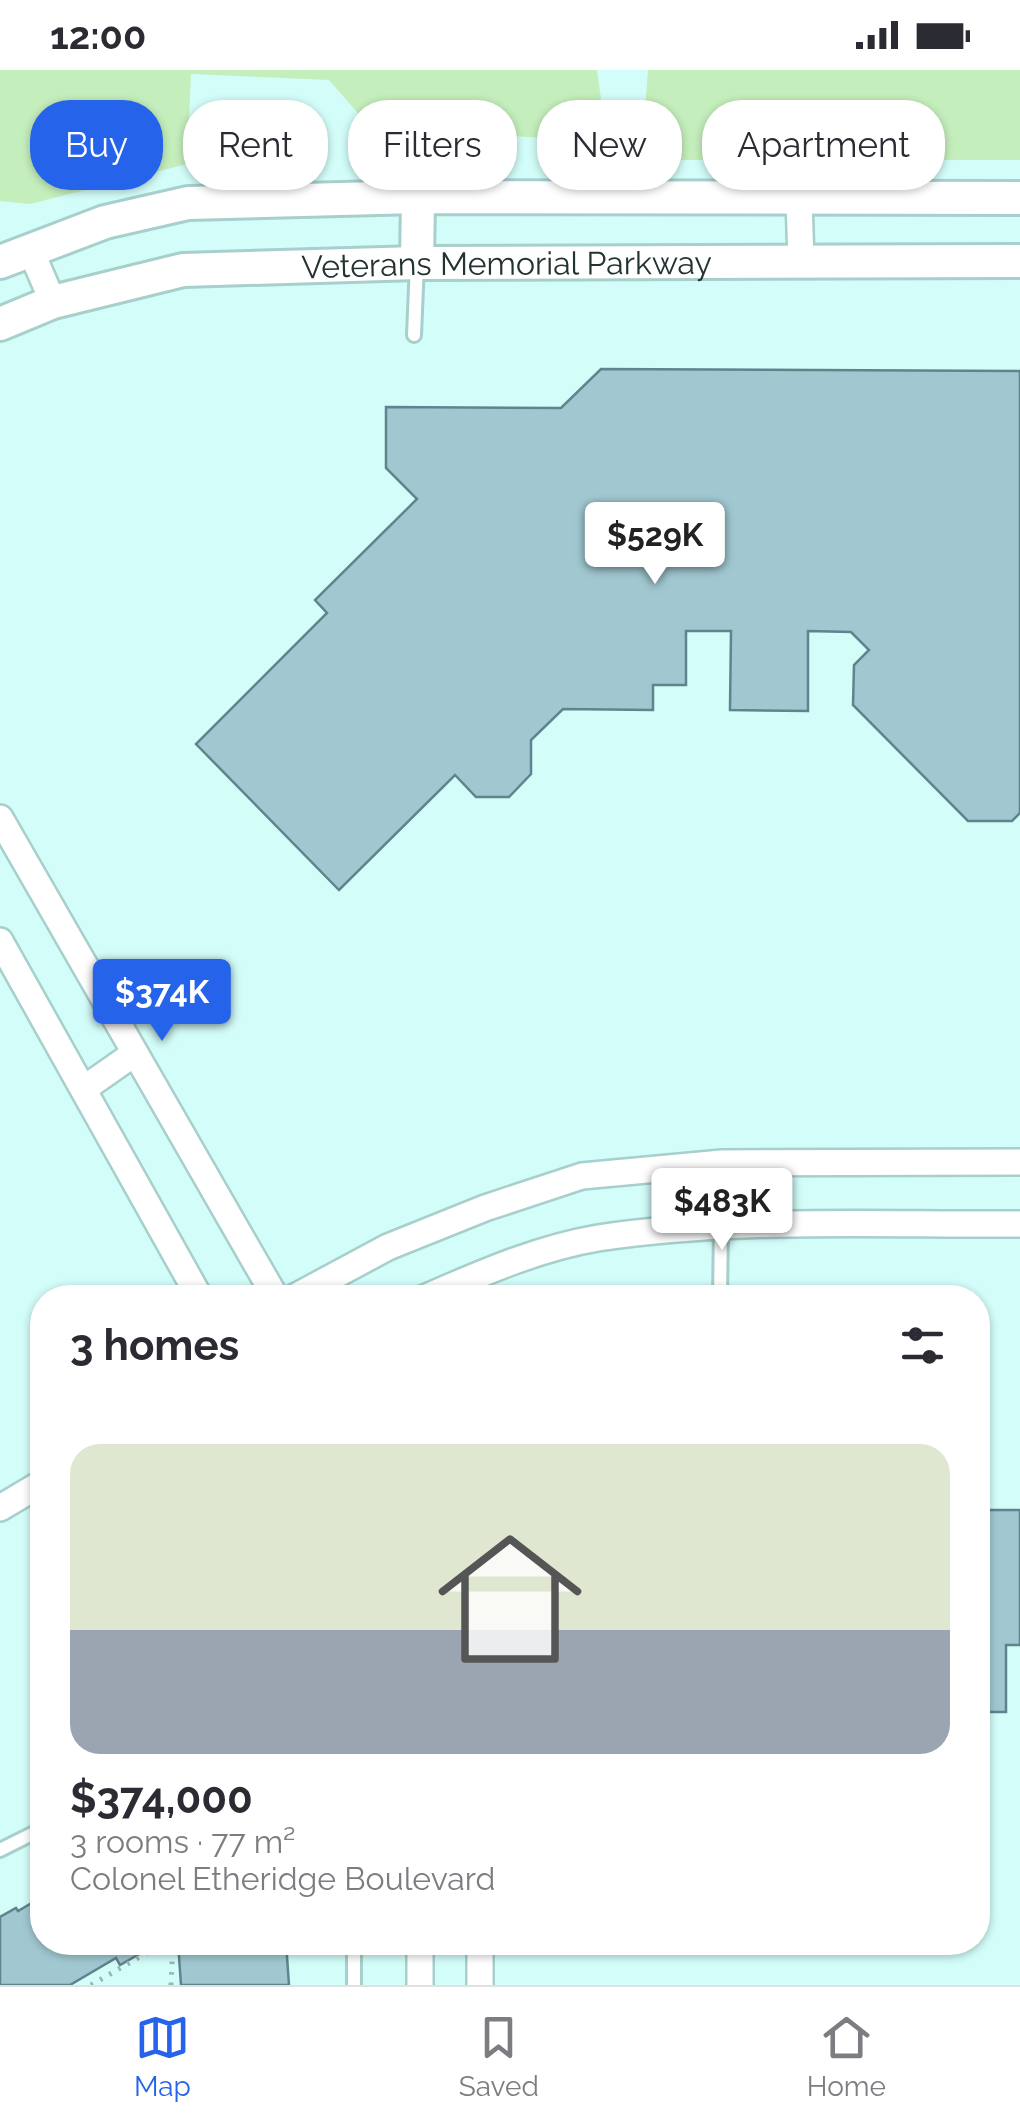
<!DOCTYPE html>
<html lang="en">
<head>
<meta charset="utf-8">
<style>
	body { margin:0; font-family:Raleway,sans-serif; background:#f7f7f7; color:#2b2b33; height:100vh; display:flex; flex-direction:column; font-size:38px; white-space:nowrap }
	* { box-sizing:border-box; margin:0 }
	p { font-size:32px; color:#7c7c81 }
	.icon { flex:none; width:55px; height:55px; fill:none; stroke:currentColor; stroke-width:2; stroke-linecap:round; stroke-linejoin:round }
	.map { position:relative; flex:1; overflow:hidden }
	.side { position:absolute; left:30px; top:1215px; width:960px; height:670px; display:flex; flex-direction:column; background:#fff; border-radius:40px; box-shadow:0 2px 8px #0004 }
	.side>* { flex:none }
	.hud { position:absolute; left:30px; top:30px; width:960px; height:90px; display:flex; gap:20px }
	.price { position:absolute; translate:-50% -85px; padding:0 22px; border-radius:10px; background:#fff; color:#222; font-size:32px; line-height:65px; filter:drop-shadow(0 2px 5px #0008) }
	.price::after { content:''; position:absolute; left:50%; top:60px; width:30px; height:22px; margin-left:-15px; background:inherit; clip-path:polygon(0 0,100% 0,50% 100%) }
	.price.selected { background:#2563eb; color:#fff }
	ul { padding:0; list-style:none }
	li { display:grid; align-content:center; gap:20px; height:530px; padding:0 40px }
	li+li { border-top:2px solid #e1e1e2 }
	li span { display:grid; place-items:center; height:310px; border-radius:30px; color:#555 }
	li>.icon { margin-inline-start:auto }
	span .icon { width:180px; height:180px; fill:#fffc; stroke-width:1 }
	li b { font-size:42px }
	h2 { display:flex; justify-content:space-between; align-items:center; height:120px; padding:0 40px; font-size:42px }
	.pill { padding:0 35px; border-radius:40px; background:#fff; box-shadow:0 2px 8px #0004; font-size:35px; line-height:90px }
	.pill.selected { background:#2563eb; color:#fff }
	.status { display:flex; justify-content:space-between; align-items:center; height:70px; padding:0 50px; background:#fff; direction:ltr }
	.status svg { height:28px; fill:currentColor }
	.tab-bar { display:flex; justify-content:space-around; align-items:center; height:140px; border-top:2px solid #e1e1e2; background:#fff; font-size:28px; color:#7c7c81 }
	.tab-bar a { display:grid; justify-items:center; gap:5px }
	.tab-bar .selected { color:#2563eb }
	.map>svg:first-child { display:block }
	.green { fill:#c4eebc }
	.building { fill:#a1c8d1; stroke:#5f848d; stroke-width:2.5 }
	.lines { fill:none; stroke-linecap:round; stroke-linejoin:round }
	.service-casing { stroke:#a7cfcc; stroke-width:18 }
	.minor-casing { stroke:#a7cfcc; stroke-width:30 }
	.tertiary-casing { stroke:#a7cfcc; stroke-width:38 }
	.path { stroke:#96b7b4; stroke-width:5; stroke-dasharray:2.5 8; stroke-linecap:butt }
	.service { stroke:#fff; stroke-width:12 }
	.minor { stroke:#fff; stroke-width:25 }
	.tertiary { stroke:#fff; stroke-width:32 }
	.labels { text-anchor:middle; dominant-baseline:central; stroke-width:10; stroke-linejoin:round; paint-order:stroke }
	.street-label { font-size:32px; fill:#233332; stroke:#d3fdf9 }
</style>
</head>
<body>
<div class="status"><b>12:00</b><svg viewBox="0 0 49 12"><path d="M0 12V9h3v3zM5 12V6h3v6zM10 12V3h3v9zM15 12V0h3v12zM26 1h20v11H26zM47 4h2v5h-2z"/></svg></div>
<div class="map">
<svg width="1020" height="1915" viewBox="0 0 1020 1915">
	<rect width="100%" height="100%" fill="#d3fdf9"/>
	<path class="green" d="M0,0H597L601,29L559,69L370,57L329,10L191,4L187,94L30,134L0,131Z
		M648,0H1020V90H641Z"/>
	<path class="building" d="M601,299L1020,301V743L1012,751H968L853,635L854,595L869,580L851,562L808,561V641L730,640L731,561H686V615H653V640L563,639L531,670V704L509,727H476L455,705L339,820L196,674L327,543L315,530L417,429L386,398V337L561,338Z
		M978,1355L979,1440H1020V1575H1006V1642H978Z
		M42,1827V1872H147L148,1879L120,1895L116,1888L70,1915H0V1847L16,1838L18,1841Z
		M178,1872H286L289,1915H181Z
		M534,1872H811V1877L534,1878Z"/>
	<g class="lines">
		<defs>
			<path id="service" d="M414,265L417,193
				M720,1228L721,1156
				M0,1780L42,1759
				M354,1915V1872"/>
			<path id="minor" d="M799,128L801,192
				M30,179L53,232
				M0,748L276,1228
				M0,871L200,1228
				M85,1018L135,983
				M715,1094L721,1156
				M293,1228L388,1177L485,1138L582,1106L722,1093L1020,1092
				M424,1228C480,1204 538,1178 598,1168C737,1147 880,1155 1020,1154
				M0,1438L42,1413
				M420,1872V1915
				M480,1915V1872"/>
			<g id="tertiary">
				<path d="M0,192L105,152L188,133L418,127L1020,128"/>
				<path d="M417,193L418,127"/>
				<path id="s1" d="M0,254L53,232L183,200L417,193L1020,191"/>
			</g>
		</defs>
		<use href="#service" class="service-casing"/>
		<use href="#minor" class="minor-casing"/>
		<use href="#tertiary" class="tertiary-casing"/>
		<path class="path" d="M91,1915L150,1881L173,1880
			M171,1915L173,1872"/>
		<use href="#service" class="service"/>
		<use href="#minor" class="minor"/>
		<use href="#tertiary" class="tertiary"/>
	</g>
	<g class="labels">
		<g class="street-label">
			<text stroke="none"><textPath href="#s1" startOffset="515">Veterans Memorial Parkway</textPath></text>
		</g>
	</g>
</svg>
<b class="price" style="left:655px;top:517px">$529K</b>
<b class="price selected" style="left:162px;top:974px">$374K</b>
<b class="price" style="left:722px;top:1183px">$483K</b>
<div class="hud">
<a class="pill selected">Buy</a>
<a class="pill">Rent</a>
<a class="pill">Filters</a>
<a class="pill">New</a>
<a class="pill">Apartment</a>
</div>
<section class="side">
<h2>3 homes<svg class="icon" aria-label="filters" viewBox="0 0 24 24"><path d="M4 7h16M4 17h16"/><circle cx="9" cy="7" r="2"/><circle cx="15" cy="17" r="2"/></svg></h2>
<ul>
<li><span style="background:linear-gradient(#dfe7d0 60%,#9aa5b1 0)"><svg class="icon" aria-label="home" viewBox="0 0 24 24"><path d="M3 11l9-7 9 7M6 9v11h12V9"/></svg></span><div><b>$374,000</b><p>3 rooms · 77 m²</p><p>Colonel Etheridge Boulevard</p></div></li>
</ul>
</section>
</div>
<nav class="tab-bar">
<a class="selected"><svg class="icon" aria-label="map" viewBox="0 0 24 24"><path d="M3 6l6-2 6 2 6-2v14l-6 2-6-2-6 2zM9 4v14M15 6v14"/></svg>Map</a>
<a><svg class="icon" aria-label="saved" viewBox="0 0 24 24"><path d="M7 4h10v16l-5-4-5 4z"/></svg>Saved</a>
<a><svg class="icon" aria-label="home" viewBox="0 0 24 24"><path d="M3 11l9-7 9 7M6 9v11h12V9"/></svg>Home</a>
</nav>
</body>
</html>
